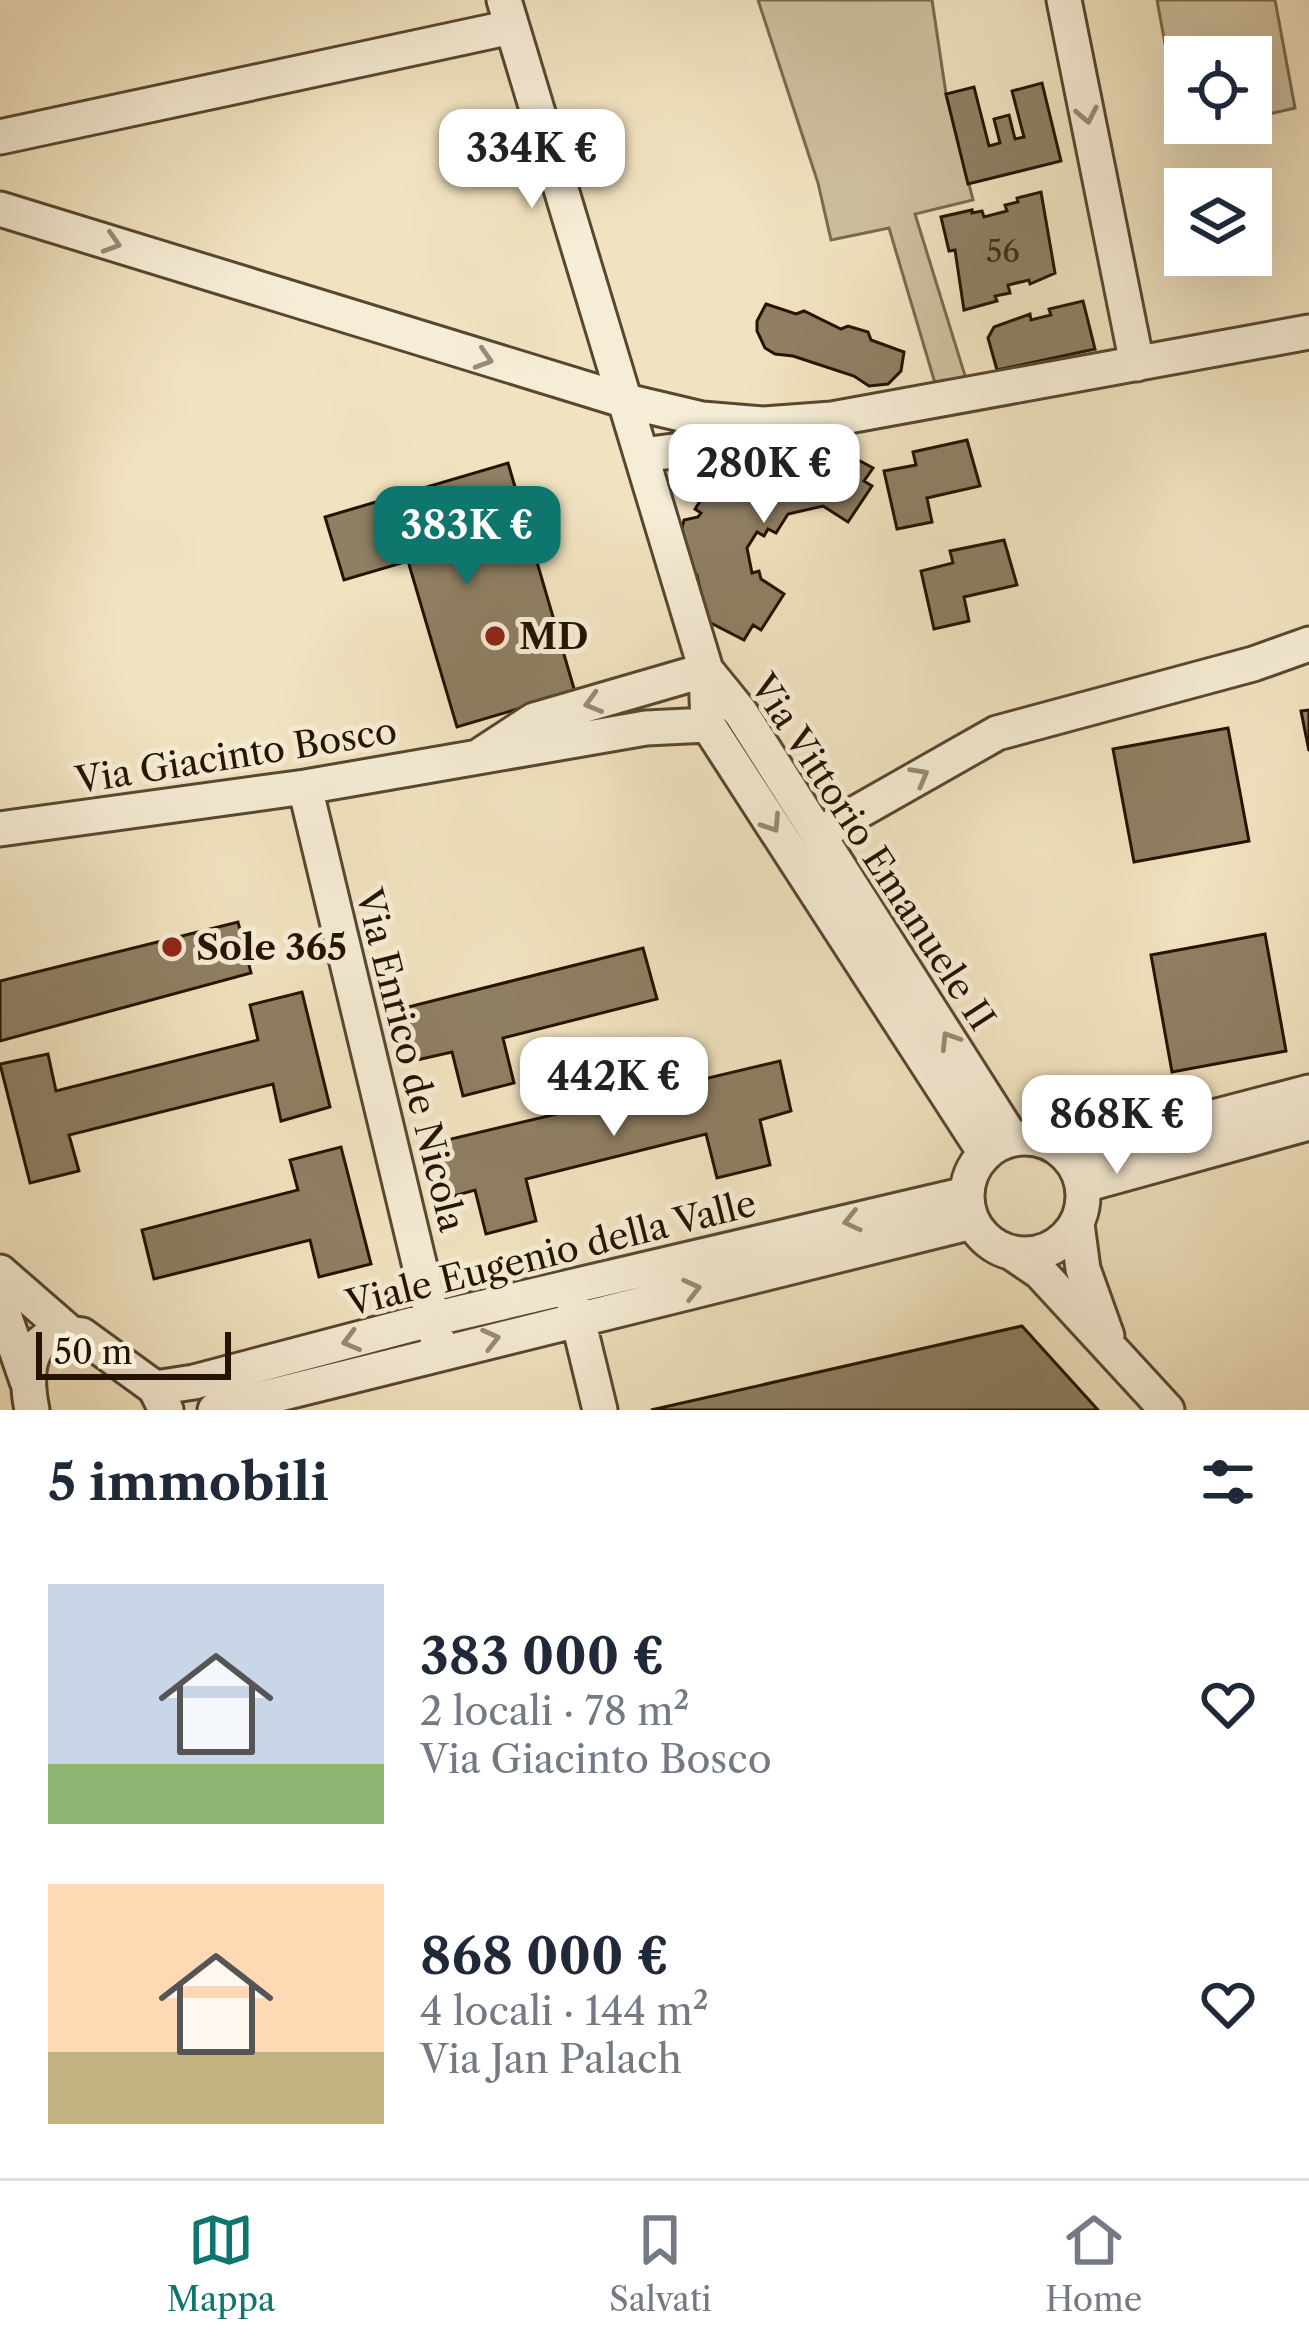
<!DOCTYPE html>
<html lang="it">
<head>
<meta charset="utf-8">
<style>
	body { margin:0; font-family:"Libre Caslon Text",serif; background:#f6f6f7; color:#1f2937; height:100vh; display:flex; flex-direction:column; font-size:45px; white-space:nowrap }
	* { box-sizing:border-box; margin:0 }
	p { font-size:39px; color:#747a83 }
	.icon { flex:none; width:66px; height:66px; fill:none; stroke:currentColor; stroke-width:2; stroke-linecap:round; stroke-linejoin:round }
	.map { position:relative; height:1410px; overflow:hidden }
	.panel { display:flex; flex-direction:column; background:#fff; flex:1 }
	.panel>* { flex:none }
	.controls { position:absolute; left:1164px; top:36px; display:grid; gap:24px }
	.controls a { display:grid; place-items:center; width:108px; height:108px; border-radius:0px; background:#fff; box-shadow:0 12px 48px #0002; font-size:60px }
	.scale { position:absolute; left:36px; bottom:30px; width:195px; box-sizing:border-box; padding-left:12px; border:6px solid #241300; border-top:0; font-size:33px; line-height:42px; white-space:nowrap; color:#241300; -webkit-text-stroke:9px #f6edd6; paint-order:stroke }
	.price { position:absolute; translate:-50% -102px; padding:0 27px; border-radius:24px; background:#fff; color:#222; font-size:39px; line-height:78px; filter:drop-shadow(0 3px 6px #0008) }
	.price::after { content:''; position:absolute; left:50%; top:72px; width:36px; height:27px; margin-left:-18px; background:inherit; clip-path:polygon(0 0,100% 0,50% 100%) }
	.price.on { background:#0f766e; color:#fff }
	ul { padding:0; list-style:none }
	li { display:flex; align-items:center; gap:36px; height:300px; padding:0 48px }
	li span { display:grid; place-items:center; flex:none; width:336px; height:240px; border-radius:0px; color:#555 }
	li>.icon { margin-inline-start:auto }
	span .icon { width:144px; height:144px; fill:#fffc; stroke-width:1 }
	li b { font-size:51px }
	h2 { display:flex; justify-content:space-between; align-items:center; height:144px; padding:0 48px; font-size:51px }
	.dock { display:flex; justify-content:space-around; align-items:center; height:168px; border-top:3px solid #e0e1e3; background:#fff; font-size:33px; color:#747a83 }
	.dock a { display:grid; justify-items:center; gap:6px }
	.dock .on { color:#0f766e }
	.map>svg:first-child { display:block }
	.green { fill:#cec09f; stroke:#796a50; stroke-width:3 }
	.building { fill:#8f7f64; stroke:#241300; stroke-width:3 }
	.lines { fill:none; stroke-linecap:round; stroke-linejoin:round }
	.minor-casing { stroke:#574730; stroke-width:39 }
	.minor { stroke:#f6edd6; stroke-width:33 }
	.oneway { stroke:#988b76 }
	.poi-dot { fill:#8f2418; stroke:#f6edd6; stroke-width:4.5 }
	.labels { text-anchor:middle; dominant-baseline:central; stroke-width:10; stroke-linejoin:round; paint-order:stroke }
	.number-label { font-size:30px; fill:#3f2e19 }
	.poi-label { font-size:36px; font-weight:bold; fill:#241300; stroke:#f6edd6; text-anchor:start }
	.street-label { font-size:36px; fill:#241300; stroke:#f6edd6 }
</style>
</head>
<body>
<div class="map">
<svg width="1309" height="1410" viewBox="0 0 1309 1410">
	<rect width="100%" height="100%" fill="#f1e3c0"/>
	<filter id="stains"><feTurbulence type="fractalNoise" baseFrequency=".00167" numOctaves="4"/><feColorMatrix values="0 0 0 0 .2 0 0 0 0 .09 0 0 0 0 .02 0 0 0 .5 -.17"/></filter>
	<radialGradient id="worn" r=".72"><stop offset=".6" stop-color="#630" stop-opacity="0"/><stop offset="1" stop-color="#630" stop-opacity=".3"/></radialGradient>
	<path class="green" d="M758,0H932L946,94L973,200L915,214L971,395L940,400L889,228L831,240L818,183Z
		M1157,0H1275L1295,108L1251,118V57H1212L1210,52L1168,60Z"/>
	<path class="building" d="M1042,83L1061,161L968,184L946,94L974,87L989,146L1000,143L994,119L1009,115L1015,139L1024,137L1012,91Z
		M1041,192L1055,273L1030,284L1029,280L1008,285L1010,293L995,296L997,301L964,310L955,250L949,251L941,217L972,210V213L982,211L984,217L1007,211L1005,205L1018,202L1017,198Z
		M1083,301L1095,349L997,370L988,338L994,327L1030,314L1031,320L1051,315L1049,309Z
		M766,304L796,314L804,311L841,329L848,326L868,332L871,340L904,352L901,371L888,384L869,386L854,376L793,356L775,354L765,348L757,331V321Z
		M846,439L849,455L873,468L864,481L872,486L848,522L823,506L788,514L776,533L768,529L764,536L757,532L747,548L752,573L759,571L761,579L784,594L761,630L753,625L744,640L707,621L697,575L692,576L682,528L684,520L698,517L701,513L695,509L706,492L714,497L719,489L726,493L734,480L742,485L741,462Z
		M967,440L980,486L927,498L932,522L897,529L884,471L916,465L913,452Z
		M508,463L575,692L457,727L408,561L344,580L325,517Z
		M1004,540L1017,585L964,597L969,621L934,629L921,571L953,563L950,551Z
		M1309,710V751L1301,711Z
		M1228,728L1249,841L1134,862L1113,749Z
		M238,922L251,973L0,1041V981Z
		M1265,934L1286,1051L1172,1072L1151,955Z
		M643,948L657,999L503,1038L514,1083L463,1096L452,1052L417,1060L404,1008Z
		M302,992L330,1107L281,1121L273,1084L69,1135L79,1171L30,1183L0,1064L48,1054L56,1091L258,1040L250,1005Z
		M780,1061L791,1111L760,1120L770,1165L717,1178L706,1134L526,1179L536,1221L486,1234L475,1190L447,1198L434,1143Z
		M341,1147L371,1264L319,1277L310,1240L154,1279L142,1230L298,1190L290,1160Z
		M1022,1326L1098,1410H651Z"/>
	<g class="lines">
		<defs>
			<path id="minor" d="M504,0L706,670L708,725L985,1153
				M1064,0L1137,364
				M0,137L512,27
				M0,209L626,401L702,419L764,424L832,419L1309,332
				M642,455L774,438
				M482,754L534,720L706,670L741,713L1012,1139
				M305,787L437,1338
				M0,829L305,787L646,728L708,725
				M819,834L997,733L1253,664L1309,644
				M967 1196a58 58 0 1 1 116 0a58 58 0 1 1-116 0Z
				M1068,1155L1309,1092
				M1084,1185L1309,1123
				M1077,1224L1083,1269L1107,1336
				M1012,1253L1040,1272L1167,1410
				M0,1272L70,1333
				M572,1295L600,1410
				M0,1303L27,1381
				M155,1388L194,1382L433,1319L966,1194
				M32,1410C24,1370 27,1325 82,1335L155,1388L166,1410
				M215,1410L972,1222"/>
		</defs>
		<use href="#minor" class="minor-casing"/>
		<use href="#minor" class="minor"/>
	</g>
	<defs><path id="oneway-chevron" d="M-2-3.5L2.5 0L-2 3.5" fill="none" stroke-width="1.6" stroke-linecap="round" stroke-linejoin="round" transform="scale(3)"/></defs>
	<g class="oneway">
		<use href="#oneway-chevron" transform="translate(1087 115) rotate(79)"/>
		<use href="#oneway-chevron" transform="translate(112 243) rotate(17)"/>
		<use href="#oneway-chevron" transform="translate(484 359) rotate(17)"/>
		<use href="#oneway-chevron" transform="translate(593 703) rotate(164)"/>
		<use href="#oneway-chevron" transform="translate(920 776) rotate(-29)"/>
		<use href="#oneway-chevron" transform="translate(772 824) rotate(57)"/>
		<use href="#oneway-chevron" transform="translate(949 1040) rotate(-122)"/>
		<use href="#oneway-chevron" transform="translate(852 1221) rotate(167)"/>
		<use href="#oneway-chevron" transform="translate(692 1289) rotate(-14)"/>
		<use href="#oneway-chevron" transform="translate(491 1339) rotate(-14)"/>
		<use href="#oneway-chevron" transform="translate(351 1341) rotate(165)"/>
	</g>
	<g class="poi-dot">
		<circle cx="495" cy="636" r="12"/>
		<circle cx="172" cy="947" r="12"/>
	</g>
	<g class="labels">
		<g class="number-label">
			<text x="1003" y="251">56</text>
		</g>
		<g class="poi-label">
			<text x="519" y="636">MD</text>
			<text x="196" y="947">Sole 365</text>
		</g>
		<g class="street-label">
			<text transform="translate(236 755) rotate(-9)">Via Giacinto Bosco</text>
			<text transform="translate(873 852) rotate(57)">Via Vittorio Emanuele II</text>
			<text transform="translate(411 1060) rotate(76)">Via Enrico de Nicola</text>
			<text transform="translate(551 1253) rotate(-14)">Viale Eugenio della Valle</text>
		</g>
	</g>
	<rect width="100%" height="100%" filter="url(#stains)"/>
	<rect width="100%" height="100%" fill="url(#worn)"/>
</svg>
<div class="controls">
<a><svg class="icon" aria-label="locate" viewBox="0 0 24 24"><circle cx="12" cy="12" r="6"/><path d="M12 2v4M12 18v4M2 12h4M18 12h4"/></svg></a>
<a><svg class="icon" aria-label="layers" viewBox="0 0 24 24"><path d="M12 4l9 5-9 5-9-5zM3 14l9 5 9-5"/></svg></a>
</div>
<div class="scale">50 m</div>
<b class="price" style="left:532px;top:211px">334K €</b>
<b class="price" style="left:764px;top:526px">280K €</b>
<b class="price on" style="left:467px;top:588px">383K €</b>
<b class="price" style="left:614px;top:1139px">442K €</b>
<b class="price" style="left:1117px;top:1177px">868K €</b>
</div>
<section class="panel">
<h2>5 immobili<svg class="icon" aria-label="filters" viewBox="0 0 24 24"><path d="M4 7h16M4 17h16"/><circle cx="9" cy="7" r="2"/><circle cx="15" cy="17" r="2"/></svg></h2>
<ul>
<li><span style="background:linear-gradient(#c9d6e8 75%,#8fb573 0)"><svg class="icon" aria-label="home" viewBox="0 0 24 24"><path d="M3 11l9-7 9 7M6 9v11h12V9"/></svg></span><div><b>383 000 €</b><p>2 locali · 78 m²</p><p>Via Giacinto Bosco</p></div><svg class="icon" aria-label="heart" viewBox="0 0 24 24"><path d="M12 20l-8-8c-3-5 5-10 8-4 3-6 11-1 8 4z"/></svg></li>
<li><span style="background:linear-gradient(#ffd9b3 70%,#c2b280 0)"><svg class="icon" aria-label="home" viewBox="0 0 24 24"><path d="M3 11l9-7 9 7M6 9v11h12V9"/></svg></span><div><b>868 000 €</b><p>4 locali · 144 m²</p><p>Via Jan Palach</p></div><svg class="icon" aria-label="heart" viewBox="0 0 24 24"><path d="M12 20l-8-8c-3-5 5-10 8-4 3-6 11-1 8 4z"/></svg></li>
</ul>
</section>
<nav class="dock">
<a class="on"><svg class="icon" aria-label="map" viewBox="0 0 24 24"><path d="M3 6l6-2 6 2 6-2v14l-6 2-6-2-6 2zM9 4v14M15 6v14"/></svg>Mappa</a>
<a><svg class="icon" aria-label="saved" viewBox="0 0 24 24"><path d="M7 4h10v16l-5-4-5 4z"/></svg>Salvati</a>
<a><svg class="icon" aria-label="home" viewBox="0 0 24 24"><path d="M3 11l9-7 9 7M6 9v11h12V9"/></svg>Home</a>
</nav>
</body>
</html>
